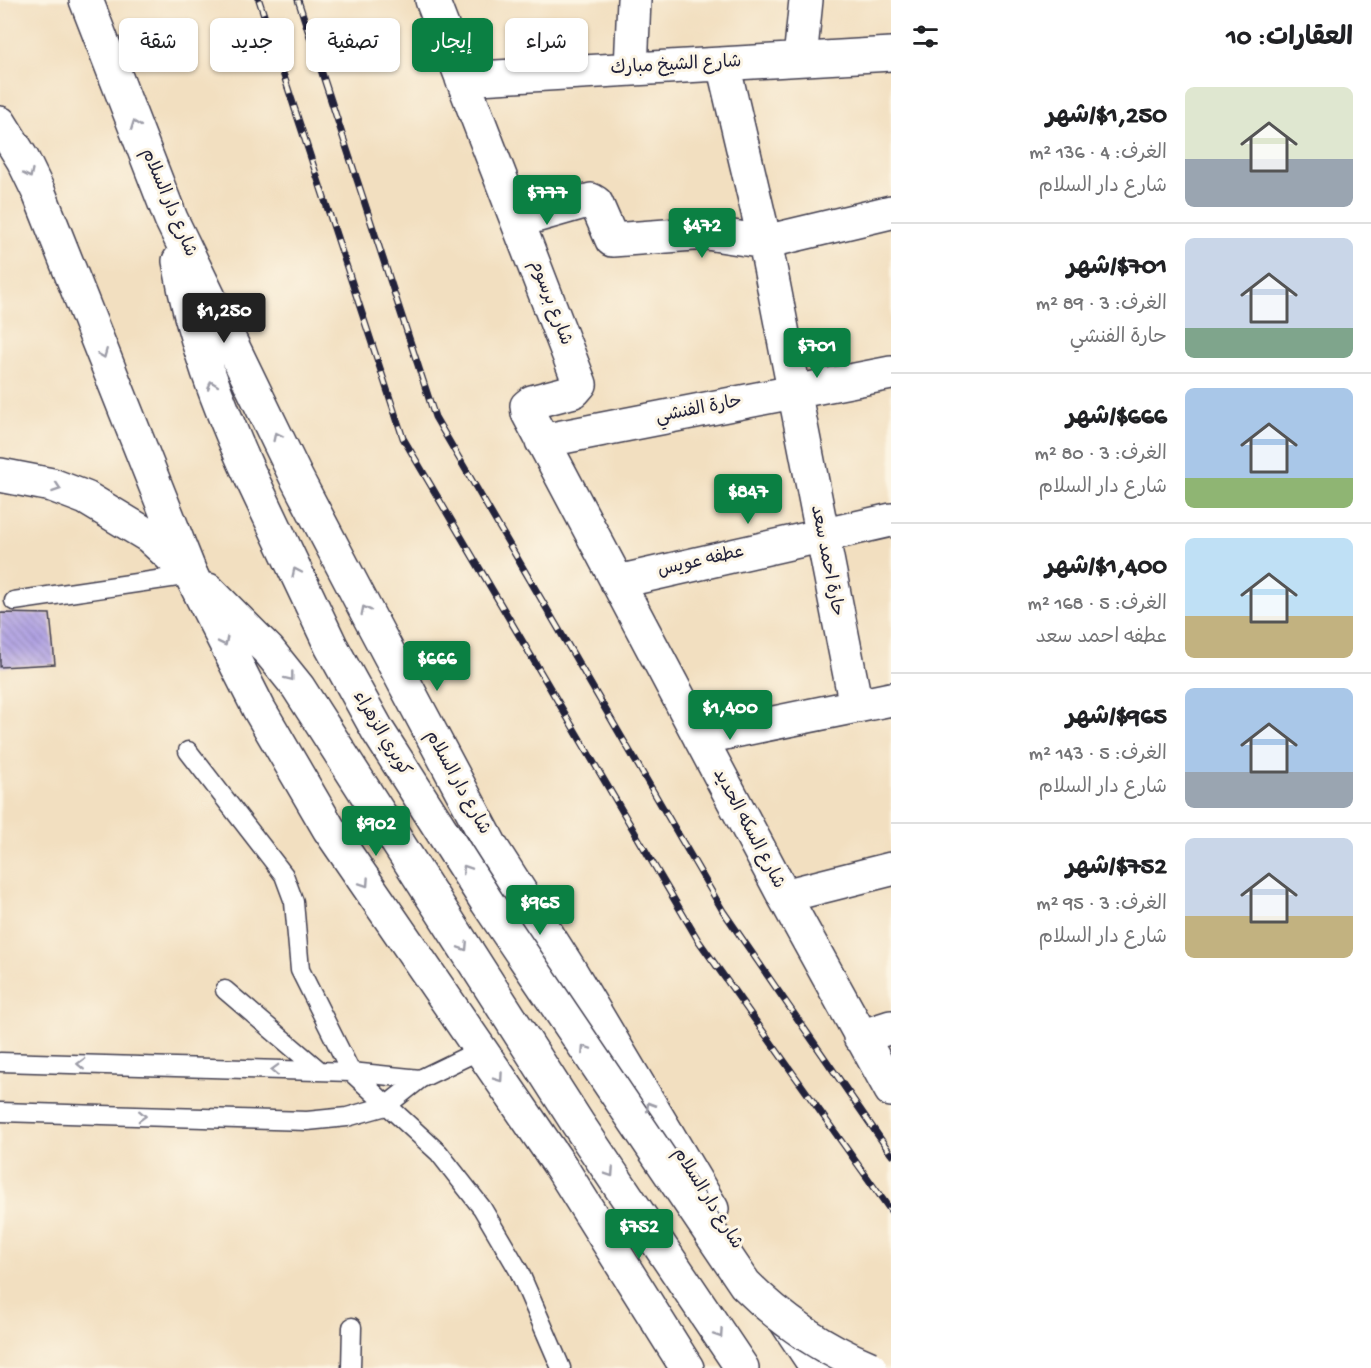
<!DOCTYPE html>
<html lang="ar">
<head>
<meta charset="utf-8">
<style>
	body { margin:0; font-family:"Gochi Hand","Playpen Sans Arabic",sans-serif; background:#f2f2f2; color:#202124; direction:rtl; height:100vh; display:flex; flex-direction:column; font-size:22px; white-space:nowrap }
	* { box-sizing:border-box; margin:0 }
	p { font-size:20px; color:#757577 }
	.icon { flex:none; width:33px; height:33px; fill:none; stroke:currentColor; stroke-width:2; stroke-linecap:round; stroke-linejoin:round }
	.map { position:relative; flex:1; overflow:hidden; direction:ltr }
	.drawer { display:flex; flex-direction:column; background:#fff; width:480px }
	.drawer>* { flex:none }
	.banner { position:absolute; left:18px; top:18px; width:570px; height:54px; direction:rtl; display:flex; gap:12px }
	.price { position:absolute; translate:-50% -51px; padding:0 14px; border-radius:6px; background:#0b8043; color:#fff; font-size:20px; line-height:39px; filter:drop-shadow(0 2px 3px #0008) }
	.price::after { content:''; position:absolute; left:50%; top:36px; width:18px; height:14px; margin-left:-9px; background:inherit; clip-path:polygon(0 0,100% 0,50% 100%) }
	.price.on { background:#222; color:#fff }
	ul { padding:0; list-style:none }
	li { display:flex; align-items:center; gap:18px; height:150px; padding:0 18px }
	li+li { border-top:2px solid #e0e0e0 }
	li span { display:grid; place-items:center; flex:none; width:168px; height:120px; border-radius:9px; color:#555 }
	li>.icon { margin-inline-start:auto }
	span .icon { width:72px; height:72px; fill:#fffc; stroke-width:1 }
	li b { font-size:26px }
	h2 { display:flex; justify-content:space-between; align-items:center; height:72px; padding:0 18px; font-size:26px }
	.pill { padding:0 21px; border-radius:9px; background:#fff; box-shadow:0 2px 4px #0004; font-size:21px; line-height:54px }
	.pill.on { background:#0b8043; color:#fff }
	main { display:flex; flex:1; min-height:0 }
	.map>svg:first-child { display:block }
	.building { fill:url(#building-back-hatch) }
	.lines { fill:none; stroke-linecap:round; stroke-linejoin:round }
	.lane-casing { stroke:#413e4f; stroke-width:21 }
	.street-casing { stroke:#413e4f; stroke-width:36 }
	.secondary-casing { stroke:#413e4f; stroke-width:36 }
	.highway-casing { stroke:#413e4f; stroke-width:36 }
	.lane { stroke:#fff; stroke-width:18 }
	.street { stroke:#fff; stroke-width:33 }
	.secondary { stroke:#fff; stroke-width:33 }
	.highway { stroke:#fff; stroke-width:33 }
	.rail-casing { stroke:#22223b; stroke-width:7 }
	.rail { stroke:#fcf5e5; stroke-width:4.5; stroke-dasharray:14; stroke-linecap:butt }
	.secondary-bridge-casing { stroke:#413e4f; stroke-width:36; stroke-linecap:butt }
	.secondary-bridge { stroke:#fff; stroke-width:33 }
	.oneway { stroke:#9c9ca7 }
	.labels { text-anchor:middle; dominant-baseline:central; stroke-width:6; stroke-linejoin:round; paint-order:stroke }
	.street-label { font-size:18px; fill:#22223b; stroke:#fcf5e5 }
</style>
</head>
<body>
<main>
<section class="drawer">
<h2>العقارات: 10<svg class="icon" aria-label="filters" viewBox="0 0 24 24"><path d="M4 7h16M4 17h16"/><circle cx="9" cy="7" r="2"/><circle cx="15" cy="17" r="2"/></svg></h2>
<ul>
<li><span style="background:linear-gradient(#dfe7d0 60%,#9aa5b1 0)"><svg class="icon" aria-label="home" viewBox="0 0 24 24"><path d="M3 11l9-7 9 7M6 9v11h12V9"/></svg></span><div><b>$1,250/شهر</b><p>الغرف: 4 · 136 m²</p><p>شارع دار السلام</p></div></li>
<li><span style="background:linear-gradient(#c9d6e8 75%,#7fa58c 0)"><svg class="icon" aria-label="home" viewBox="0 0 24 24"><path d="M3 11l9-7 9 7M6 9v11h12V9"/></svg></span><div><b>$701/شهر</b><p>الغرف: 3 · 89 m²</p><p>حارة الفنشي</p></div></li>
<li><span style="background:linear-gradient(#a9c7e8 75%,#8fb573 0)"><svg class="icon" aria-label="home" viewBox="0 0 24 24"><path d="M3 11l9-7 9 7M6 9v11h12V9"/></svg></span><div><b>$666/شهر</b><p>الغرف: 3 · 80 m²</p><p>شارع دار السلام</p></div></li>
<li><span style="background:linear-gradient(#bfe0f5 65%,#c2b280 0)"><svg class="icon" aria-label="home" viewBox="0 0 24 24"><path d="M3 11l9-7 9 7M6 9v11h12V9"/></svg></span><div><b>$1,400/شهر</b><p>الغرف: 5 · 168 m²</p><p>عطفه احمد سعد</p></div></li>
<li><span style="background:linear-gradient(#a9c7e8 70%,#9aa5b1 0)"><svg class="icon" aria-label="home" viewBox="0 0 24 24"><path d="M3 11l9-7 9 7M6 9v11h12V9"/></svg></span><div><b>$965/شهر</b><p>الغرف: 5 · 143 m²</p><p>شارع دار السلام</p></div></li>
<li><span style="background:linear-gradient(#c9d6e8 65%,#c2b280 0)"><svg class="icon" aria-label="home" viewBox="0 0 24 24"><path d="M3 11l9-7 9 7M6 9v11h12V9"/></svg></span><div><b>$752/شهر</b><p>الغرف: 3 · 95 m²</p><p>شارع دار السلام</p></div></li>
</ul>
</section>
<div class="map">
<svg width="891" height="1368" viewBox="0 0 891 1368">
	<defs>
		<pattern id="building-back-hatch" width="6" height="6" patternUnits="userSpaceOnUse" patternTransform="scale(1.5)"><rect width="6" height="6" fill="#ac9de2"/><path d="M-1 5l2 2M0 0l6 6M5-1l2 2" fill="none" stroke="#8c80b8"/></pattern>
	</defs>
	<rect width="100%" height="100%" fill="#fcf5e5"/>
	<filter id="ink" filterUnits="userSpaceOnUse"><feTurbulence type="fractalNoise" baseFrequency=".0167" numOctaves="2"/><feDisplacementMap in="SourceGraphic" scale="12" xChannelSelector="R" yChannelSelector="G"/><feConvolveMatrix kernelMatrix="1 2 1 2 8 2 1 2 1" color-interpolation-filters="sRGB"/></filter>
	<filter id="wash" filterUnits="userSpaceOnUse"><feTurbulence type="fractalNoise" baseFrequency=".008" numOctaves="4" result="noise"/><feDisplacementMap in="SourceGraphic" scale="24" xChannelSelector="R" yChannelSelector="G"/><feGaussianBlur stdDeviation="1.35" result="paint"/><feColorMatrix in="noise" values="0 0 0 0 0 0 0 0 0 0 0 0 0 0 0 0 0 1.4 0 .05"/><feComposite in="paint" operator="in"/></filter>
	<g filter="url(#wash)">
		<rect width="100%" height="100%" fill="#f2dfc0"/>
		<g id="blocks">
			<path class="building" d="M0,613L50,614L55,664L0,667Z"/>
		</g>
	</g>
	<g filter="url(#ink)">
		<use href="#blocks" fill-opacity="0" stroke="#413e4f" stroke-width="1.5"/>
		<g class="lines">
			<defs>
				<path id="lane" d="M14,601L191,575
					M188,751L284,875L294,902L300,970L351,1072L439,1153L482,1208L519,1271L561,1368
					M225,990L320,1071
					M0,1062L351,1072L420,1079L386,1106L347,1117L307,1121L0,1112
					M420,1079L480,1050
					M351,1368L352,1327"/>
				<path id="street" d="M432,0L580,384L574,391L532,402L527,406L528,413L784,896L891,1090
					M800,59L806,0
					M723,64L765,242L856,706
					M631,69L634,0
					M462,79L891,54
					M518,221L591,200L596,203L612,240L707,233L765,242L891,212
					M542,441L891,373
					M617,582L891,520
					M700,738L891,699
					M784,896L891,869
					M860,1037L891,1027"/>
				<path id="secondary" d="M86,0L171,219L296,477L372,622L492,848L568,967L712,1209
					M179,261C192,337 219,407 251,477
					M0,475L52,485L86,498L149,536L191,575L259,709L329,829L561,1167L687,1368
					M208,590L269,651L298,687L578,1124L742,1368
					M785,1320L817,1368"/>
				<path id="highway" d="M0,123L23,160L39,193L191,575"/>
			</defs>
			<use href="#lane" class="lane-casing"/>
			<use href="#street" class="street-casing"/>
			<use href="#secondary" class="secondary-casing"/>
			<use href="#highway" class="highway-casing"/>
			<use href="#lane" class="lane"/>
			<use href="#street" class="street"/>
			<use href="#secondary" class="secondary"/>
			<use href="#highway" class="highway"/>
			<defs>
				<path id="rail" d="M259,0L403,438L698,940L891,1211
					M298,0L435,417L723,911L891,1154"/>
			</defs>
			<use href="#rail" class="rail-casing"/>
			<use href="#rail" class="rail"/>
			<defs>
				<path id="secondary-bridge" d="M251,477L331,646L378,731L487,902L745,1284C782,1321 821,1348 870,1368"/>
			</defs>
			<use href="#secondary-bridge" class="secondary-bridge-casing"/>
			<use href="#secondary-bridge" class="secondary-bridge"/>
		</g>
		<defs><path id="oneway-chevron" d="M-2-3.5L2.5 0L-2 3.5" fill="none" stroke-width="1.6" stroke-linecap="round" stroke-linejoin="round" transform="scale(1.5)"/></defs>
		<g class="oneway">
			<use href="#oneway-chevron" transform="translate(135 125) rotate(-111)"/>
			<use href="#oneway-chevron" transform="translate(29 174) rotate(65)"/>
			<use href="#oneway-chevron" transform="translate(103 354) rotate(68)"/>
			<use href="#oneway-chevron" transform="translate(212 385) rotate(-110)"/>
			<use href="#oneway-chevron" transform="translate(277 436) rotate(-116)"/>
			<use href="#oneway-chevron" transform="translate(57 488) rotate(19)"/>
			<use href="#oneway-chevron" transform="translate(296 572) rotate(-115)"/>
			<use href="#oneway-chevron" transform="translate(365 610) rotate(-117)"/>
			<use href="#oneway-chevron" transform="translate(224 642) rotate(64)"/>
			<use href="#oneway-chevron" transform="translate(290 677) rotate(52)"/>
			<use href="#oneway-chevron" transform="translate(466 869) rotate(-123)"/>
			<use href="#oneway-chevron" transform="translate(365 883) rotate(56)"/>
			<use href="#oneway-chevron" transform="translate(464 947) rotate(57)"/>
			<use href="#oneway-chevron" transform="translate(585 1049) rotate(-124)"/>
			<use href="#oneway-chevron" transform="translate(81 1064) rotate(-178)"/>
			<use href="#oneway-chevron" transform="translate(275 1070) rotate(-178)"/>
			<use href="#oneway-chevron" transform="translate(499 1078) rotate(55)"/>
			<use href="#oneway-chevron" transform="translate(650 1106) rotate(-121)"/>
			<use href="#oneway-chevron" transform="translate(142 1116) rotate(2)"/>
			<use href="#oneway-chevron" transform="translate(610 1173) rotate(56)"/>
			<use href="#oneway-chevron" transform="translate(719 1334) rotate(56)"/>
		</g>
	</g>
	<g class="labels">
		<g class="street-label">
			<text transform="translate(676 66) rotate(-3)">شارع الشيخ مبارك</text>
			<text transform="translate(168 203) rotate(67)">شارع دار السلام</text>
			<text transform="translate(550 303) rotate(69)">شارع برسوم</text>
			<text transform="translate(699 410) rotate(-11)">حارة الفنشي</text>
			<text transform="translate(826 561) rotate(79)">حارة احمد سعد</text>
			<text transform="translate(701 562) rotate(-13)">عطفه عويس</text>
			<text transform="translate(381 734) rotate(59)">كوبري الزهراء</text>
			<text transform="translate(457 783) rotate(61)">شارع دار السلام</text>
			<text transform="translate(748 829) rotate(62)">شارع السكه الحديد</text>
			<text transform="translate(707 1199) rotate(58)">شارع دار السلام</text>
		</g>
	</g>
</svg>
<b class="price" style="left:547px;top:226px">$777</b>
<b class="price" style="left:702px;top:259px">$472</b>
<b class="price on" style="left:224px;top:344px">$1,250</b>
<b class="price" style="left:817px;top:379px">$701</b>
<b class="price" style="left:748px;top:525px">$847</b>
<b class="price" style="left:437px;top:692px">$666</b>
<b class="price" style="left:730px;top:741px">$1,400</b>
<b class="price" style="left:376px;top:857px">$902</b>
<b class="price" style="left:540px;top:936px">$965</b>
<b class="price" style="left:639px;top:1260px">$752</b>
<div class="banner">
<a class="pill">شراء</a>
<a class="pill on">إيجار</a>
<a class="pill">تصفية</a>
<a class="pill">جديد</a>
<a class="pill">شقة</a>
</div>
</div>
</main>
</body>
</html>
